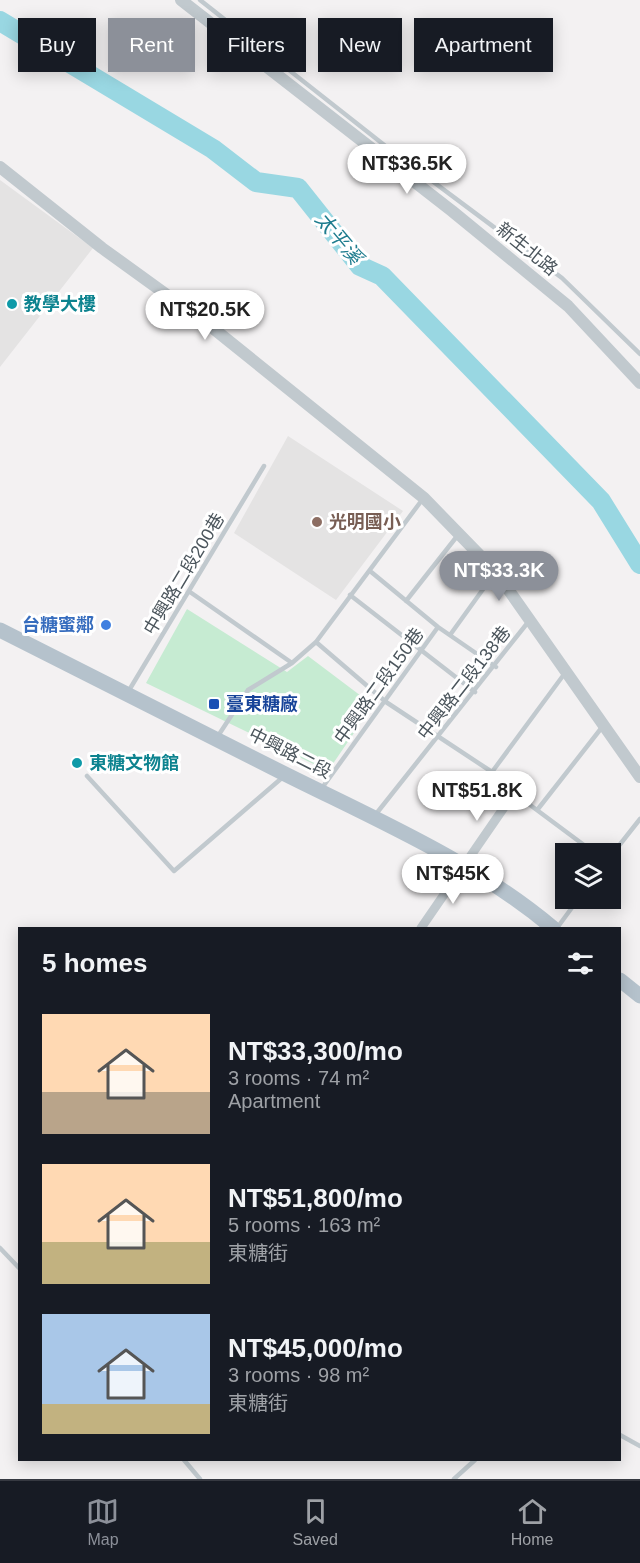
<!DOCTYPE html>
<html lang="en">
<head>
<meta charset="utf-8">
<style>
	body { margin:0; font-family:Helvetica,"Noto Sans TC",sans-serif; background:#20242c; color:#f1f3f6; height:100vh; display:flex; flex-direction:column; font-size:22px; white-space:nowrap }
	* { box-sizing:border-box; margin:0 }
	p { font-size:20px; color:#9ea1a6 }
	.icon { flex:none; width:33px; height:33px; fill:none; stroke:currentColor; stroke-width:2; stroke-linecap:round; stroke-linejoin:round }
	.map { position:relative; flex:1; overflow:hidden }
	.sheet { position:absolute; left:18px; top:927px; width:603px; height:534px; display:flex; flex-direction:column; background:#171b24; border-radius:0px; box-shadow:0 3px 15px #0003 }
	.sheet>* { flex:none }
	.top-card { position:absolute; left:18px; top:18px; width:604px; height:54px; display:flex; gap:12px }
	.buttons { position:absolute; left:555px; top:843px; display:grid; gap:12px }
	.buttons a { display:grid; place-items:center; width:66px; height:66px; border-radius:0px; background:#171b24; box-shadow:0 3px 15px #0003; font-size:30px }
	.price { position:absolute; translate:-50% -51px; padding:0 14px; border-radius:21px; background:#fff; color:#222; font-size:20px; line-height:39px; filter:drop-shadow(0 2px 3px #0008) }
	.price::after { content:''; position:absolute; left:50%; top:36px; width:18px; height:14px; margin-left:-9px; background:inherit; clip-path:polygon(0 0,100% 0,50% 100%) }
	.price.on { background:#8c9099; color:#fff }
	ul { padding:0; list-style:none }
	li { display:flex; align-items:center; gap:18px; height:150px; padding:0 24px }
	li span { display:grid; place-items:center; flex:none; width:168px; height:120px; border-radius:0px; color:#555 }
	li>.icon { margin-inline-start:auto }
	span .icon { width:72px; height:72px; fill:#fffc; stroke-width:1 }
	li b { font-size:26px }
	h2 { display:flex; justify-content:space-between; align-items:center; height:72px; padding:0 24px; font-size:26px }
	.chip { padding:0 21px; border-radius:0px; background:#171b24; box-shadow:0 3px 15px #0003; font-size:21px; line-height:54px }
	.chip.on { background:#8c9099; color:#fff }
	.menu { display:flex; justify-content:space-around; align-items:center; height:84px; border-top:2px solid #363941; background:#171b24; font-size:16px; color:#9ea1a6 }
	.menu a { display:grid; justify-items:center; gap:3px }
	.menu .on { color:#8c9099 }
	.map>svg:first-child { display:block }
	.education { fill:#e4e3e3 }
	.green { fill:#c6ebd2 }
	.lines { fill:none; stroke-linecap:round; stroke-linejoin:round }
	.river { stroke:#99d7e2; stroke-width:20 }
	.service { stroke:#c1c9ce; stroke-width:4.5 }
	.minor { stroke:#c1c9ce; stroke-width:9 }
	.tertiary { stroke:#c1c9ce; stroke-width:12 }
	.primary { stroke:#b5c2cc; stroke-width:15 }
	.culture-dot { fill:#0f9aa8; stroke:#fff; stroke-width:2 }
	.education-dot { fill:#8d6e63; stroke:#fff; stroke-width:2 }
	.shop-dot { fill:#3f7fe0; stroke:#fff; stroke-width:2 }
	.transit-dot { fill:#1a4fb4; stroke:#fff; stroke-width:2 }
	.labels { text-anchor:middle; dominant-baseline:central; stroke-width:6; stroke-linejoin:round; paint-order:stroke }
	.street-label { font-size:18px; fill:#4b555c; stroke:#fff }
	.culture-label { font-size:18px; font-weight:bold; fill:#0d838f; stroke:#fff; text-anchor:start }
	.education-label { font-size:18px; font-weight:bold; fill:#785e54; stroke:#fff; text-anchor:start }
	.shop-label { font-size:18px; font-weight:bold; fill:#366cbe; stroke:#fff; text-anchor:end }
	.transit-label { font-size:18px; font-weight:bold; fill:#164399; stroke:#fff; text-anchor:start }
	.water-label { font-size:20px; font-style:italic; fill:#1e7c8e; stroke:#fff }
</style>
</head>
<body>
<div class="map">
<svg width="640" height="1479" viewBox="0 0 640 1479">
	<rect width="100%" height="100%" fill="#f3f1f2"/>
	<path class="education" d="M0,180L93,248L0,367Z
		M288,436L403,511L336,600L234,533Z"/>
	<path class="green" d="M187,609L287,672L308,656L373,705L328,771L146,683Z"/>
	<g class="lines">
		<path class="river" d="M0,21L213,149L256,182L298,188L360,266L382,276L601,501L640,564"/>
		<path class="service" d="M200,0L388,148L562,278L640,354
			M370,571L438,627L496,667
			M190,592L292,663
			M350,595L475,692
			M406,601L458,535
			M450,635L494,574
			M316,642L386,702L492,772L514,793L596,854
			M128,692L264,466
			M218,736L248,690L292,663L316,642L422,500
			M492,772L565,673
			M87,776L174,871L283,777
			M322,788L438,627
			M538,809L603,726
			M376,814L529,621
			M610,857L640,819
			M557,928L579,898
			M0,1248L20,1269
			M620,1435L640,1446
			M184,1460L200,1479
			M454,1479L475,1460"/>
		<path class="minor" d="M421,928L514,793"/>
		<path class="tertiary" d="M181,0L452,211L568,306L640,383
			M0,167L102,248L214,329L424,498L496,572L640,777"/>
		<path class="primary" d="M0,630C95,678 190,726 285,774C375,819 475,862 553,928
			M620,980L640,996"/>
	</g>
	<g class="culture-dot">
		<circle cx="12" cy="304" r="6"/>
		<circle cx="77" cy="763" r="6"/>
	</g>
	<circle class="education-dot" cx="317" cy="522" r="6"/>
	<circle class="shop-dot" cx="106" cy="625" r="6"/>
	<rect class="transit-dot" x="208" y="698" width="12" height="12" rx="3"/>
	<g class="labels">
		<g class="street-label">
			<text transform="translate(527 249) rotate(39)">新生北路</text>
			<text transform="translate(184 574) rotate(-59)">中興路二段200巷</text>
			<text transform="translate(464 683) rotate(-52)">中興路二段138巷</text>
			<text transform="translate(379 686) rotate(-54)">中興路二段150巷</text>
			<text transform="translate(290 753) rotate(27)">中興路二段</text>
		</g>
		<g class="culture-label">
			<text x="24" y="304">教學大樓</text>
			<text x="89" y="763">東糖文物館</text>
		</g>
		<g class="education-label">
			<text x="329" y="522">光明國小</text>
		</g>
		<g class="shop-label">
			<text x="94" y="625">台糖蜜鄰</text>
		</g>
		<g class="transit-label">
			<text x="226" y="704">臺東糖廠</text>
		</g>
		<g class="water-label">
			<text transform="translate(339 238) rotate(50)">太平溪</text>
		</g>
	</g>
</svg>
<div class="buttons">
<a><svg class="icon" aria-label="layers" viewBox="0 0 24 24"><path d="M12 4l9 5-9 5-9-5zM3 14l9 5 9-5"/></svg></a>
</div>
<b class="price" style="left:407px;top:195px">NT$36.5K</b>
<b class="price" style="left:205px;top:341px">NT$20.5K</b>
<b class="price on" style="left:499px;top:602px">NT$33.3K</b>
<b class="price" style="left:477px;top:822px">NT$51.8K</b>
<b class="price" style="left:453px;top:905px">NT$45K</b>
<div class="top-card">
<a class="chip">Buy</a>
<a class="chip on">Rent</a>
<a class="chip">Filters</a>
<a class="chip">New</a>
<a class="chip">Apartment</a>
</div>
<section class="sheet">
<h2>5 homes<svg class="icon" aria-label="filters" viewBox="0 0 24 24"><path d="M4 7h16M4 17h16"/><circle cx="9" cy="7" r="2"/><circle cx="15" cy="17" r="2"/></svg></h2>
<ul>
<li><span style="background:linear-gradient(#ffd9b3 65%,#b9a48a 0)"><svg class="icon" aria-label="home" viewBox="0 0 24 24"><path d="M3 11l9-7 9 7M6 9v11h12V9"/></svg></span><div><b>NT$33,300/mo</b><p>3 rooms · 74 m²</p><p>Apartment</p></div></li>
<li><span style="background:linear-gradient(#ffd9b3 65%,#c2b280 0)"><svg class="icon" aria-label="home" viewBox="0 0 24 24"><path d="M3 11l9-7 9 7M6 9v11h12V9"/></svg></span><div><b>NT$51,800/mo</b><p>5 rooms · 163 m²</p><p>東糖街</p></div></li>
<li><span style="background:linear-gradient(#a9c7e8 75%,#c2b280 0)"><svg class="icon" aria-label="home" viewBox="0 0 24 24"><path d="M3 11l9-7 9 7M6 9v11h12V9"/></svg></span><div><b>NT$45,000/mo</b><p>3 rooms · 98 m²</p><p>東糖街</p></div></li>
</ul>
</section>
</div>
<nav class="menu">
<a class="on"><svg class="icon" aria-label="map" viewBox="0 0 24 24"><path d="M3 6l6-2 6 2 6-2v14l-6 2-6-2-6 2zM9 4v14M15 6v14"/></svg>Map</a>
<a><svg class="icon" aria-label="saved" viewBox="0 0 24 24"><path d="M7 4h10v16l-5-4-5 4z"/></svg>Saved</a>
<a><svg class="icon" aria-label="home" viewBox="0 0 24 24"><path d="M3 11l9-7 9 7M6 9v11h12V9"/></svg>Home</a>
</nav>
</body>
</html>
